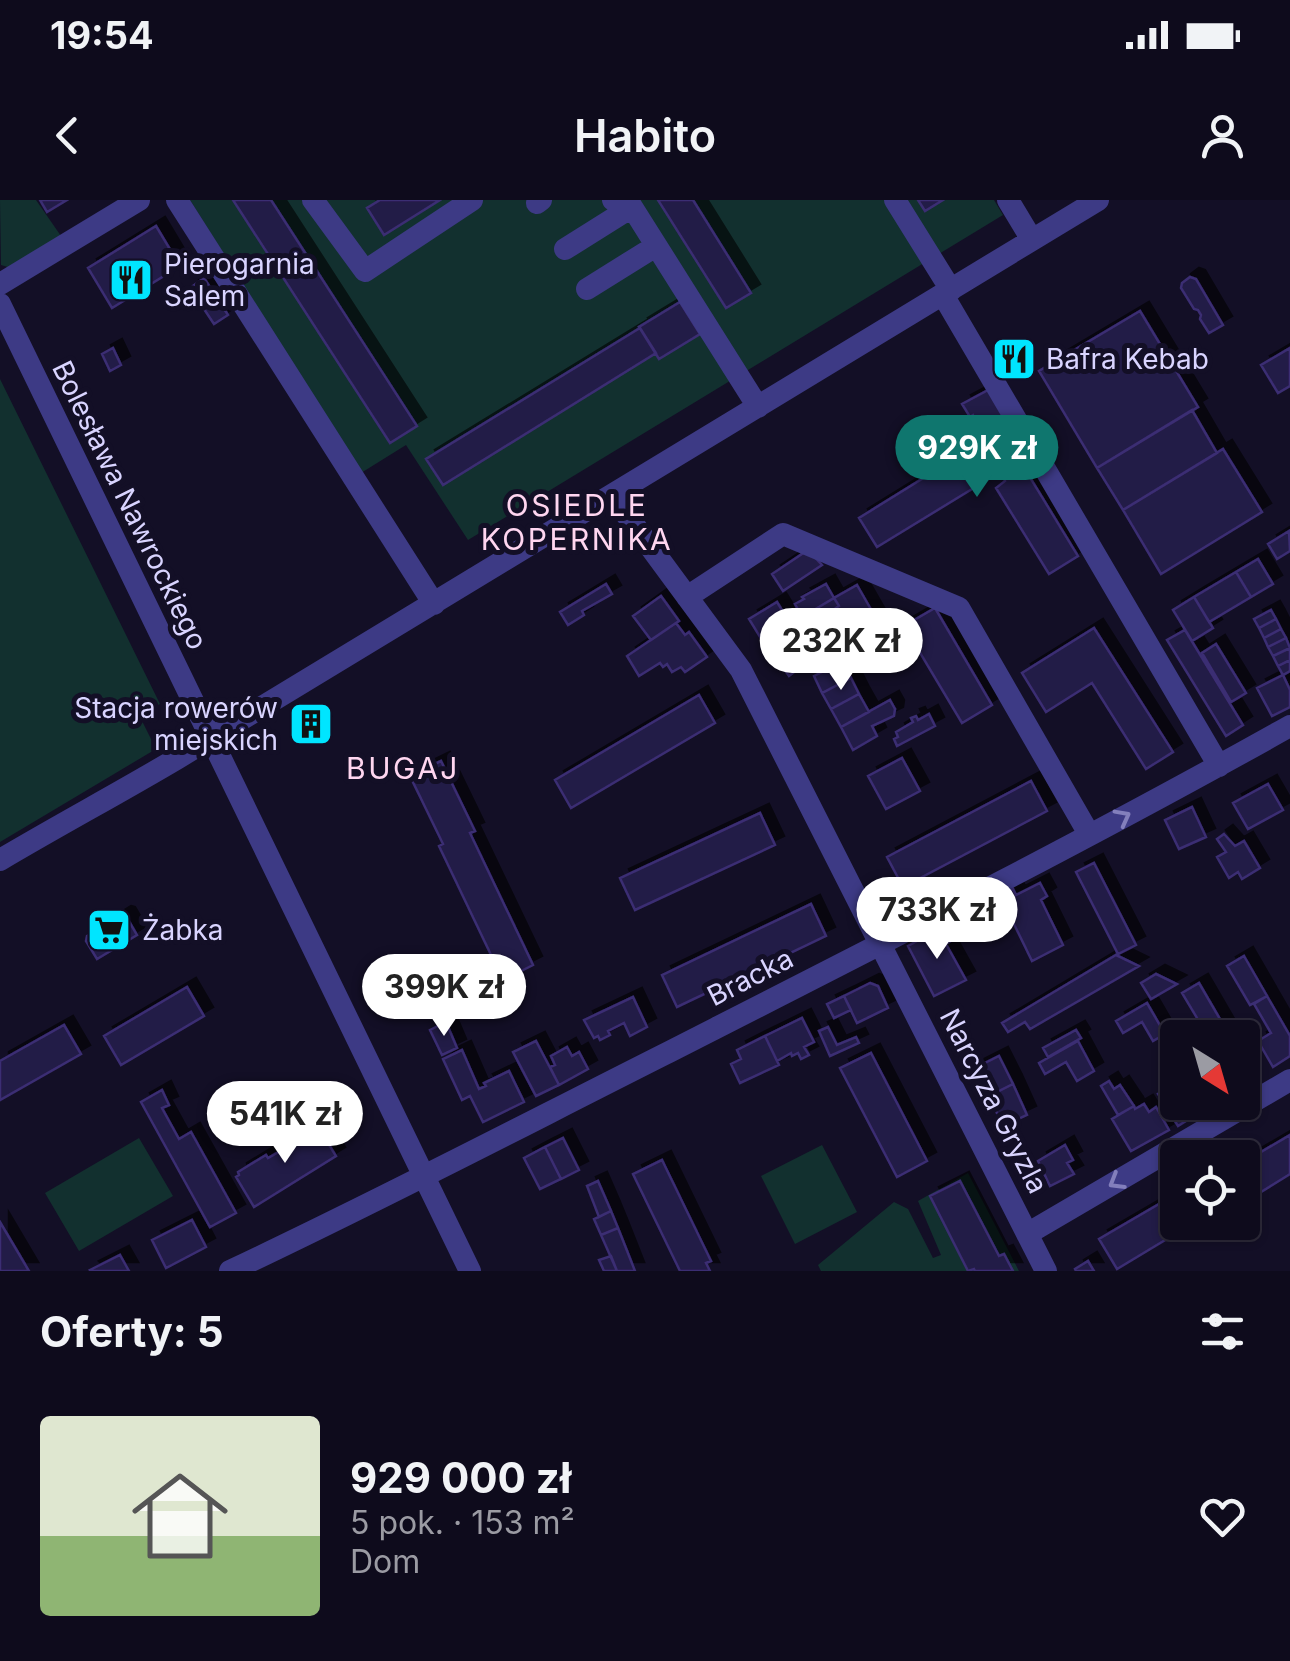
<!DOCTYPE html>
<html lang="pl">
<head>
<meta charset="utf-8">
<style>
	body { margin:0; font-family:Inter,sans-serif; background:#1c1929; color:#f1f3f6; height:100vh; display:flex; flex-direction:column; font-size:38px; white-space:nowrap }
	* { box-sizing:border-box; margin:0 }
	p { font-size:32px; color:#9b9ba3 }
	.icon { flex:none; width:55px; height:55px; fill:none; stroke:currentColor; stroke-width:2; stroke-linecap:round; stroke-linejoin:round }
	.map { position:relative; height:1071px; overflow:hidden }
	.drawer { display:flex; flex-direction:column; background:#0e0b1c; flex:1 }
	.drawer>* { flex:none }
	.needle { width:65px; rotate:143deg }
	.fabs { position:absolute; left:1160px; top:820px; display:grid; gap:20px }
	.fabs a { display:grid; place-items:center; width:100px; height:100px; border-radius:10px; background:#0e0b1c; box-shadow:0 2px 8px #0004,0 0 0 2px #2e2b3b; font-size:50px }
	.price { position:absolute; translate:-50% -85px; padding:0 22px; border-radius:35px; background:#fff; color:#222; font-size:32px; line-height:65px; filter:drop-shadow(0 2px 5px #0008) }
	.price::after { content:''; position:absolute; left:50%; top:60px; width:30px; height:22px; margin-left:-15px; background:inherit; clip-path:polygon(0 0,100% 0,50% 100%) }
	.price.on { background:#0f766e; color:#fff }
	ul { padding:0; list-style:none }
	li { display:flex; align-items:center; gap:30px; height:250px; padding:0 40px }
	li span { display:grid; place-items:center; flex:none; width:280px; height:200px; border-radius:10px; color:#555 }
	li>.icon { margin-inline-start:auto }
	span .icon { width:120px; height:120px; fill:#fffc; stroke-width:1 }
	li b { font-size:42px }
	h2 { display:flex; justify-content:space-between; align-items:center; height:120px; padding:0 40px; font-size:42px }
	.status { display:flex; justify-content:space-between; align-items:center; height:70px; padding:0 50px; background:#0e0b1c; direction:ltr }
	.status svg { height:28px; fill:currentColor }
	header { display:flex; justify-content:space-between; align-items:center; height:130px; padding:0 40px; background:#0e0b1c; font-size:45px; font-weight:600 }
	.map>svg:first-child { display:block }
	.green { fill:#12302f }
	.building { fill:#241b47; stroke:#3b2d73; stroke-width:2.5; filter:url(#shadow) }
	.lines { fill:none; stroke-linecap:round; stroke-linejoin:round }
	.minor { stroke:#3d3a85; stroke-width:22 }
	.oneway { stroke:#837fbc }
	.labels { text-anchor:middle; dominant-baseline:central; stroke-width:10; stroke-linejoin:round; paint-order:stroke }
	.poi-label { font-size:28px; fill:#d9d4ff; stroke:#130f26; text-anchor:start }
	.street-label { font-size:28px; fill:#d9d4ff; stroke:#130f26 }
	.neighbourhood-label { font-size:30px; letter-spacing:2.5px; fill:#ffd6f0; stroke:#130f26 }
</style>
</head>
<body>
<div class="status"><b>19:54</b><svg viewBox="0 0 49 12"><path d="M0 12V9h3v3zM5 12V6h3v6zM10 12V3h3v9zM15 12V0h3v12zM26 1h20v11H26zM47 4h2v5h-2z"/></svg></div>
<header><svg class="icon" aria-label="back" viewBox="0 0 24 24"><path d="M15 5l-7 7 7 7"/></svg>Habito<svg class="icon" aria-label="person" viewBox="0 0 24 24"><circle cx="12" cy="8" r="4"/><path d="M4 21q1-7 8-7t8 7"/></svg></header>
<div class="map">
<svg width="1290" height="1071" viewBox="0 0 1290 1071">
	<defs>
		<filter id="shadow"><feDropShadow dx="9" dy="-9" stdDeviation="0" flood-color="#0009"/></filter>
	</defs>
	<rect width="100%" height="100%" fill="#130f26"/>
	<path class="green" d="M0,0H36L61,36L11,68L1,65Z
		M190,0H994L1003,15L468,340L406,245L361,273Z
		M0,179L160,504L139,515L156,549L0,642Z
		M139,938L173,996L79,1051L45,993Z
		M822,945L857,1012L795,1044L761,976Z
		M968,973L1019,1071H821L818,1065L894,1002L908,1009L933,1058L941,1055L918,1001Z"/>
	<path class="building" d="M40,0H67L47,12Z
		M233,0H271L417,226L390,243Z
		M380,0H440L384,35L367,8Z
		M658,0H693L751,93L726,108Z
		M918,0H943L925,11Z
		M156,26L180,66L112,108L88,68Z
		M1190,77L1196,79L1223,125L1209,133L1200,119L1201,115L1198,110L1194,109L1181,88L1182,83Z
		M204,78L228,115L214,124L190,88Z
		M680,102L700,134L659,159L639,127Z
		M1140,111L1198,207L1097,268L1039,171Z
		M640,128L656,153L443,285L426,259Z
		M113,148L121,165L110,171L102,154Z
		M1290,148V186L1278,193L1261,165Z
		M992,188L1004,217L981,230L973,215L970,217L962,204Z
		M1192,210L1217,253L1123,310L1097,268Z
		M1001,230L1078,356L1049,374L996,288L1005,281L1000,272L877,347L859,318Z
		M1223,249L1262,312L1161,374L1123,310Z
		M1289,331L1290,351L1277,359L1268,344Z
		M808,350L822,365L783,391L772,374Z
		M1258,359L1273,384L1251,397L1236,372Z
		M1236,372L1251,397L1209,422L1194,397Z
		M606,384L612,394L582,411L584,415L568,425L560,412Z
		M826,384L834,398L802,417L795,404L804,399L802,397Z
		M857,385L881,427L841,449L837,435L848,429L838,417L836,408L839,406L834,398Z
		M661,396L679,421L651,440L633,416Z
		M1194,397L1213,428L1192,441L1173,410Z
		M834,398L839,406L836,408L839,413L830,417L829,423L814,432L810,423L802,417Z
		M777,402L793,428L765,445L749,419Z
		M935,408L992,505L962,523L904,426Z
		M1271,410L1276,419L1259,428L1254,419Z
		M1276,419L1281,429L1264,438L1259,428Z
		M676,423L685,435L689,432L707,457L685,472L681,467L672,472L667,464L663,467L660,463L639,476L627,456Z
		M1094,428L1173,552L1146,569L1092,483L1046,512L1022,473Z
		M1281,429L1286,438L1268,447L1264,438Z
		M1185,430L1243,525L1226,536L1167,440Z
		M796,431L815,456L789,476L770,450Z
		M1286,438L1290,448L1273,456L1268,447Z
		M1216,444L1246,493L1231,502L1202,453Z
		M1290,448V460L1278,466L1273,456Z
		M1290,460V471L1283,475L1278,466Z
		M842,462L851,478L822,493L814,476Z
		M1283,475L1290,490V507L1272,516L1257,488Z
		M851,478L859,494L831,509L822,493Z
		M859,494L869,512L841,527L831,509Z
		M699,495L715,523L571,608L555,580Z
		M890,500L895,509L894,516L872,526L877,536L853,550L841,527Z
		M929,514L935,526L897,546L894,539L898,537L896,532L913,522L911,518L916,516L918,520Z
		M316,515L322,525L306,533L301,524Z
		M902,558L920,591L886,609L868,576Z
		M441,561L475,631L470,633L533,765L503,780L439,646L443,644L410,576Z
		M1031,581L1047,611L903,687L887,657Z
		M1268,584L1283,610L1248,629L1233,603Z
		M1192,607L1206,637L1179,649L1165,620Z
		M760,613L775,645L635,710L620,678Z
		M1224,634L1235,646L1244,641L1260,668L1242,679L1238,672L1229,678L1217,657L1226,652L1217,639Z
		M1094,663L1136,745L1118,754L1076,672Z
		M1040,683L1047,696L1041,700L1063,745L1032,761L1012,720L1015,718L1011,711L972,731L968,724L974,720L970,712L1013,689L1016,695Z
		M811,704L826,736L677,807L662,775Z
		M122,715L126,716L137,735L97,759L86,741L87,736L98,730L103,732L111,727V722Z
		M939,729L943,738L949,734L952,740L946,744L966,780L934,796L908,746Z
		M1116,755L1139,766L1030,829L1025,822L1008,832L1002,823Z
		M1244,756L1267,796L1250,805L1227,766Z
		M1156,774L1177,784L1151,799L1141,783Z
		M870,783L878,786L888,808L857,823L844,796Z
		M1199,783L1231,838H1209L1182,793Z
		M187,787L204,816L121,865L104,836Z
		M844,796L851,810L834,818L827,804Z
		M1267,796L1290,836V856L1273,867L1258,841L1271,833L1254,804Z
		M633,797L647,827L630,836L624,823L608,831L610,835L600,840L598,836L594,838L584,820Z
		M1147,803L1165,834L1153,841L1142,822L1123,833L1116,821Z
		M802,818L814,842L804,847L809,855L801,859L798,853L792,856L791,853L777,861L765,836Z
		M446,822L457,848L442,855L430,830Z
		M64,825L81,854L0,900V861Z
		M828,827L837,845L856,837L859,843L830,856L819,831Z
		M1076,830L1081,838L1048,857L1043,848Z
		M765,836L779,865L740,883L731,864L741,859L737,850Z
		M536,841L559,885L536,896L513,852Z
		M1078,841L1094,871L1077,881L1066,862L1045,874L1039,863Z
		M567,847L572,856L579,852L588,869L559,885L550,867L555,865L551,856Z
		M462,850L479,889L486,886L484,883L509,871L524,902L483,922L470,896L462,900L443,859Z
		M871,853L927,961L897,977L840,868Z
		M999,856L1013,884L989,896L975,868Z
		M1109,881L1114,889L1120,885L1134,906L1118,915L1101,886Z
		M1178,882V902H1205L1208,907L1178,926L1158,894Z
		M1013,884L1027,915L1003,926L989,896Z
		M162,890L169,905L162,908L179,939L191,932L236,1013L210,1027L141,902Z
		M1144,904L1149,912L1156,907L1169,930L1131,951L1112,919L1134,906L1135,909Z
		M314,926L316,929L318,927L336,956L254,1007L236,977L239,975L238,972L266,955L268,958L287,947L285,944Z
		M1290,935V974L1261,992L1244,962Z
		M563,938L579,970L561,979L545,947Z
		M1065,945L1073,960L1067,963L1074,974L1050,986L1038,961Z
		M545,947L561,979L540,989L524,958Z
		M662,960L711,1061L706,1063L710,1071H680L633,974Z
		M598,981L611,1011L599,1017L587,986Z
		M960,981L999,1056L1004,1054L1013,1071H975L974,1069L968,1071L930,996Z
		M1178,993V1022H1195L1117,1069L1099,1039Z
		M611,1011L618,1028L601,1035L594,1019Z
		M192,1020L206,1047L166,1068L152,1040Z
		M0,1022L29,1071H0Z
		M618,1028L635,1071H617L601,1035Z
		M120,1055L129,1071H91L90,1070Z
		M611,1056L617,1071H604L599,1060Z
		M1088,1061L1094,1071H1076L1075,1069Z"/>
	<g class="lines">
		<path class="minor" d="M177,0L434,404
			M313,0L365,71L472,0
			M613,0L632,7L758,207
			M895,0L951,90
			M1008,0L1032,40
			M537,3L541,0
			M565,49L632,7
			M0,84L139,0
			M587,89L656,46
			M943,95L1219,566
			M0,104L470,1071
			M612,295L741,470L1046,1071
			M687,397L783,334L959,408L1089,634
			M0,660C59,625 119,593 178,558C485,373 791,186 1098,0
			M1027,1034L1290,880
			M230,1071C377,1002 520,927 665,854C875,747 1085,641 1290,526"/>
	</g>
	<defs><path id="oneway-chevron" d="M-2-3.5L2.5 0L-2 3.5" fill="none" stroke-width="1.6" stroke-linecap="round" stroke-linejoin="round" transform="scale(2.5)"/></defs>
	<g class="oneway">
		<use href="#oneway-chevron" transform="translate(1123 617) rotate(-28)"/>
		<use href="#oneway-chevron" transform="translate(1116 982) rotate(149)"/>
	</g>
	<defs>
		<symbol id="restaurant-square" viewBox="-11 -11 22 22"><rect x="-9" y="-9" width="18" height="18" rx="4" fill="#00e5ff" stroke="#130f26"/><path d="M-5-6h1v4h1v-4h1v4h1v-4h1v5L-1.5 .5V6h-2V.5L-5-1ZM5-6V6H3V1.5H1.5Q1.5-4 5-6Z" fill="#111"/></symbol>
		<symbol id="building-square" viewBox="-11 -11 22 22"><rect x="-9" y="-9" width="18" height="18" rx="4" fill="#00e5ff" stroke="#130f26"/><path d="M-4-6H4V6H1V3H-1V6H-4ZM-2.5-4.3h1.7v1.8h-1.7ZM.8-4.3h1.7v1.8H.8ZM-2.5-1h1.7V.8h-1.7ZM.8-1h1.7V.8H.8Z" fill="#111"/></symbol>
		<symbol id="supermarket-square" viewBox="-11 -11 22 22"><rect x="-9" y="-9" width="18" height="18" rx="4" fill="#00e5ff" stroke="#130f26"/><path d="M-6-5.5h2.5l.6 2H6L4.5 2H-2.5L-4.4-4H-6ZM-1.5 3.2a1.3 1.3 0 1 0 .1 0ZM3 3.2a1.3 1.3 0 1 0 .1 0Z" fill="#111"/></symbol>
	</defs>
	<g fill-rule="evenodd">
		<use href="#restaurant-square" x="106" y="55" width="50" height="50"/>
		<use href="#restaurant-square" x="989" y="134" width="50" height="50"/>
		<use href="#building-square" x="286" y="499" width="50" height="50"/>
		<use href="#supermarket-square" x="84" y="705" width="50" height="50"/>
	</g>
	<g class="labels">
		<g class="poi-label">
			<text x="164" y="64">Pierogarnia<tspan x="164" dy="32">Salem</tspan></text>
			<text x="1046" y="159">Bafra Kebab</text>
			<text x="278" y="508" text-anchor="end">Stacja rowerów<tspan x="278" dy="32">miejskich</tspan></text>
			<text x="142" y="730">Żabka</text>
		</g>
		<g class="street-label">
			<text transform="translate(130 305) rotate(64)">Bolesława Nawrockiego</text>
			<text transform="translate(750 777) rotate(-27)">Bracka</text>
			<text transform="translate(994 901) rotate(63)">Narcyza Gryzla</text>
		</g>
		<g class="neighbourhood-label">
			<text x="577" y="305">OSIEDLE<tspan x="577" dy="34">KOPERNIKA</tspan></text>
			<text x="403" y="568">BUGAJ</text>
		</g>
	</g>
</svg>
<div class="fabs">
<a><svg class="needle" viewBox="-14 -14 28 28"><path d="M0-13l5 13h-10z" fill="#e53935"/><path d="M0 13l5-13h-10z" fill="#9b9ba3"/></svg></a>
<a><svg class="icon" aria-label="locate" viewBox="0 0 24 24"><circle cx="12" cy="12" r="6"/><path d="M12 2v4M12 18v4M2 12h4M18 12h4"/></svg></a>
</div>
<b class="price on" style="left:977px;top:300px">929K zł</b>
<b class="price" style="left:841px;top:493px">232K zł</b>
<b class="price" style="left:937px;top:762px">733K zł</b>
<b class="price" style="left:444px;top:839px">399K zł</b>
<b class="price" style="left:285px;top:966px">541K zł</b>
</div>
<section class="drawer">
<h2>Oferty: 5<svg class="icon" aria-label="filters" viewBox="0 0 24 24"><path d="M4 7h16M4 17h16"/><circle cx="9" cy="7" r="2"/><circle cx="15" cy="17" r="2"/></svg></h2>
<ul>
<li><span style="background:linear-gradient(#dfe7d0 60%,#8fb573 0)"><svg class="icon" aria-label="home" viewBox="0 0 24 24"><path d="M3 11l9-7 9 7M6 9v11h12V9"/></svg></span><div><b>929 000 zł</b><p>5 pok. · 153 m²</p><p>Dom</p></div><svg class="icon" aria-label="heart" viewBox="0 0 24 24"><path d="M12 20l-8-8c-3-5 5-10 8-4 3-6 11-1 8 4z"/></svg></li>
</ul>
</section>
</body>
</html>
